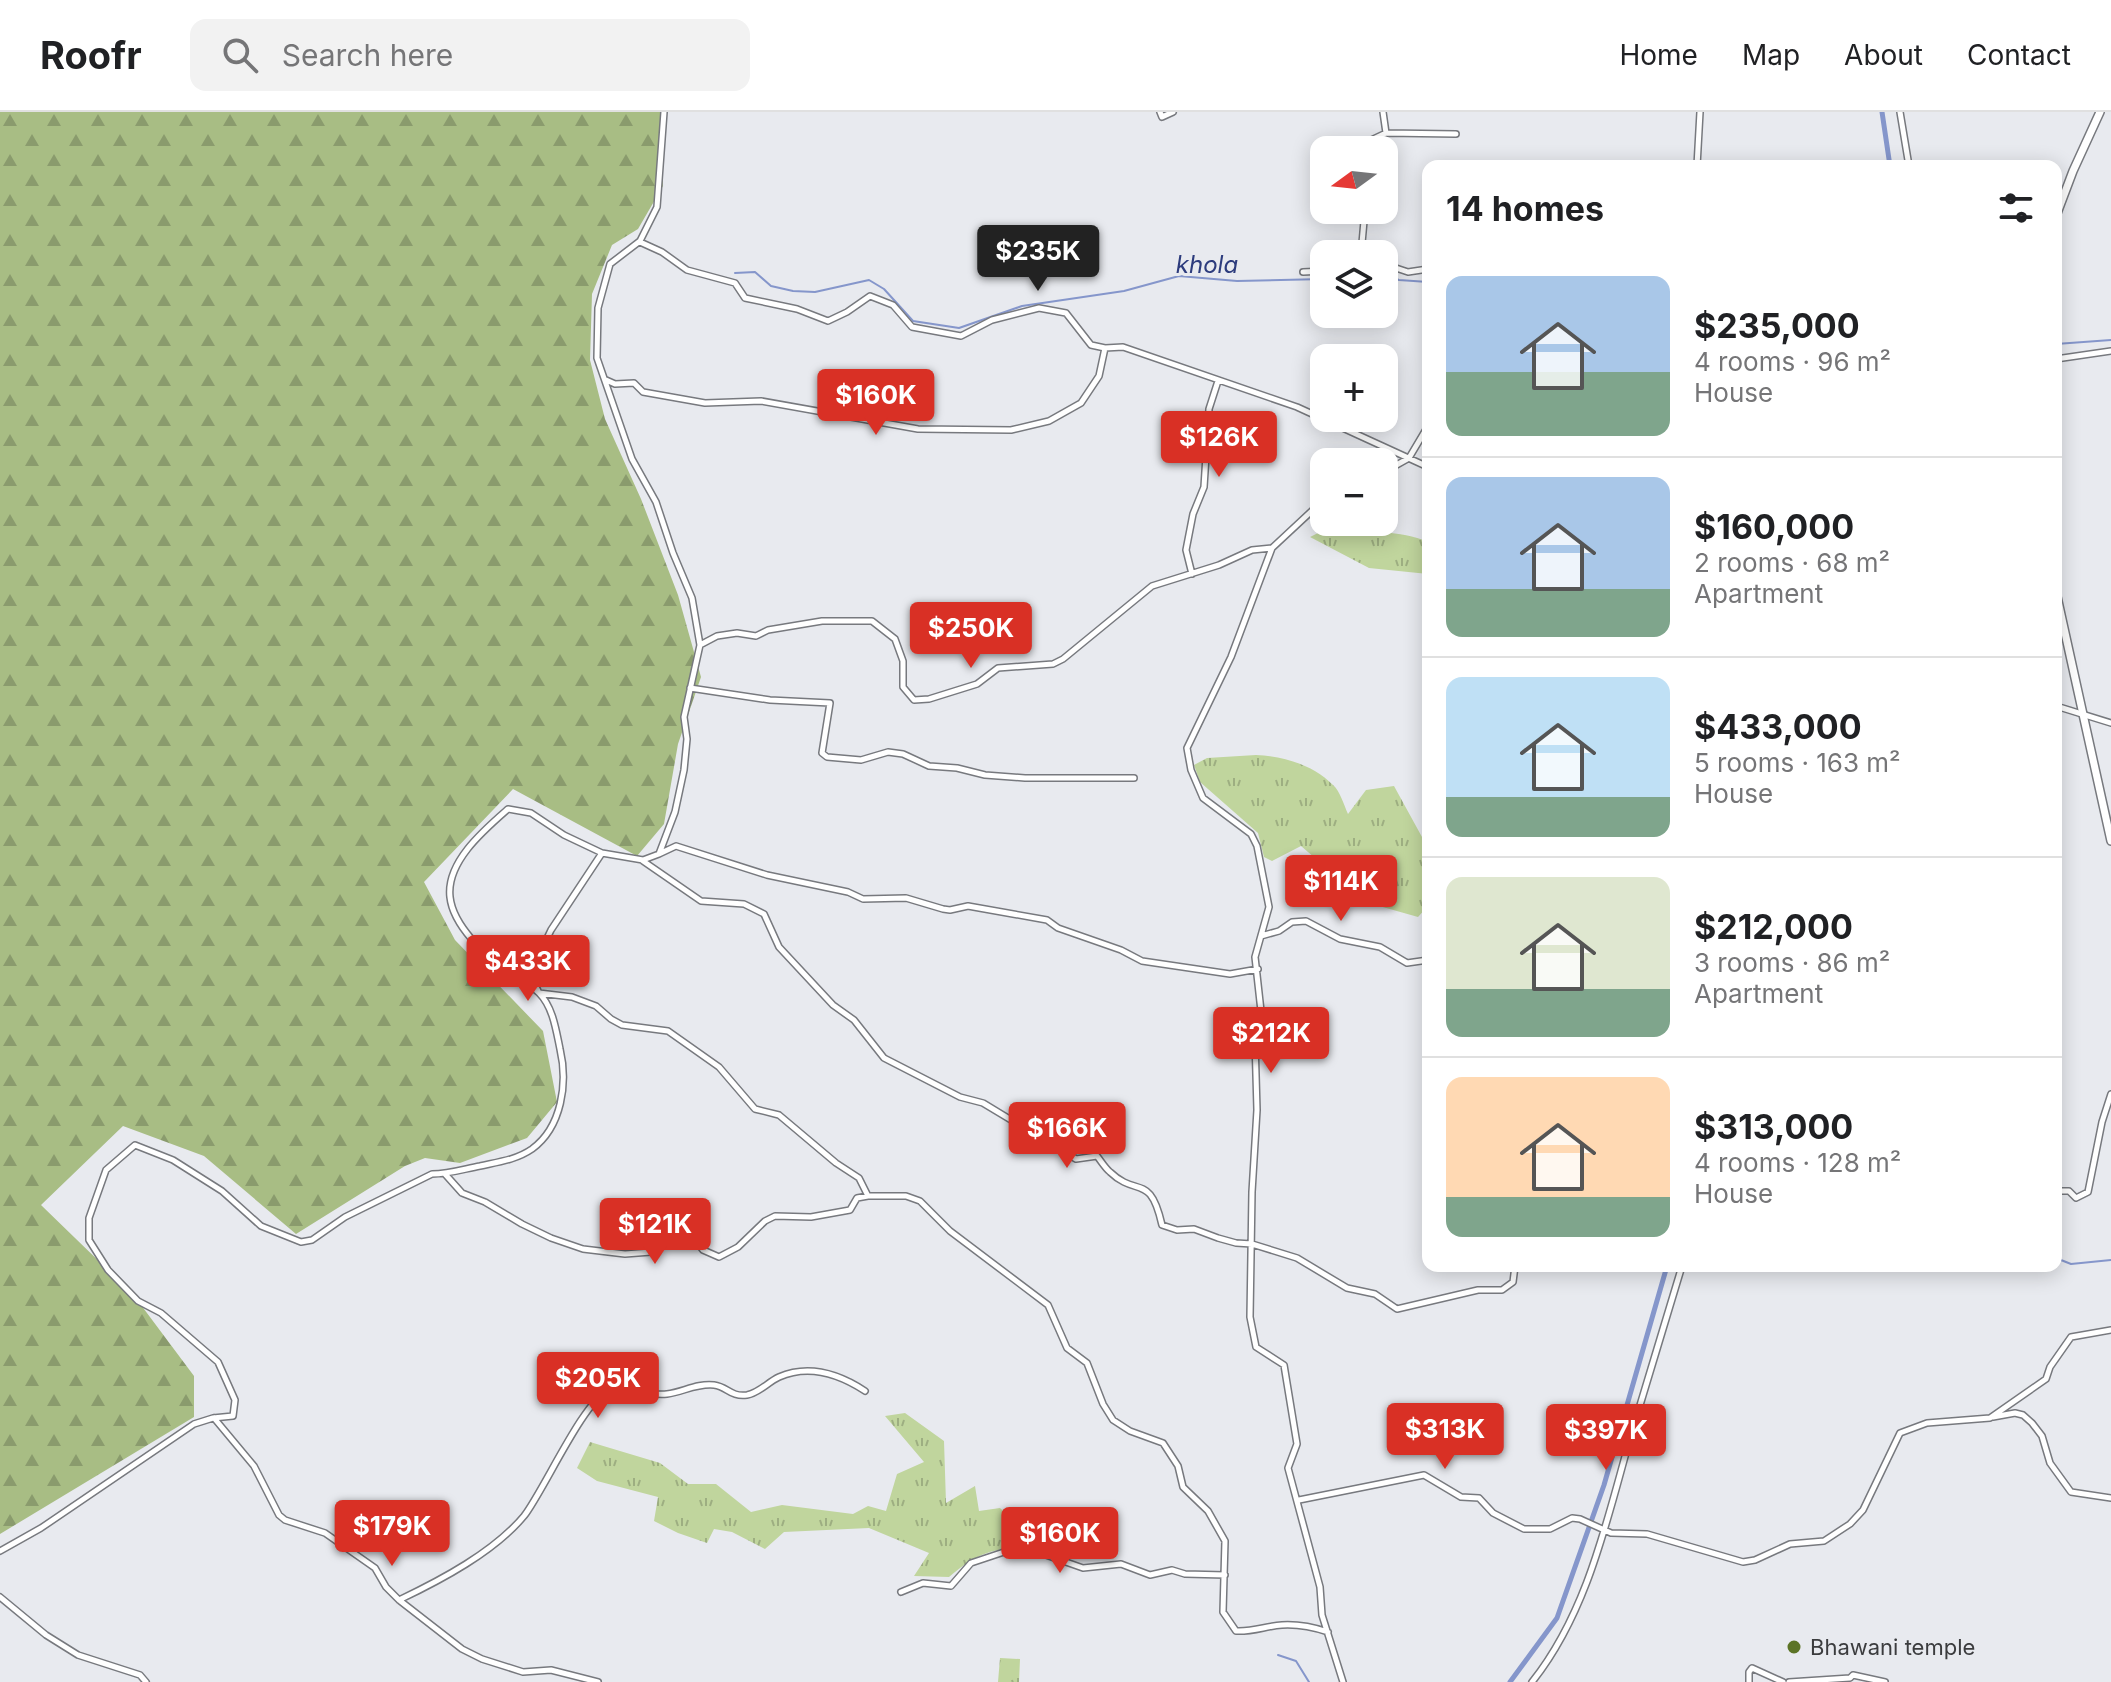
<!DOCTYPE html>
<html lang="en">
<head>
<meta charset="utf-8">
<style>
	body { margin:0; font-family:Inter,sans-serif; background:#f2f2f2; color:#202124; height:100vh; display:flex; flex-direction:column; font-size:30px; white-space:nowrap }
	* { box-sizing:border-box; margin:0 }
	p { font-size:26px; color:#757577 }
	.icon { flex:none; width:44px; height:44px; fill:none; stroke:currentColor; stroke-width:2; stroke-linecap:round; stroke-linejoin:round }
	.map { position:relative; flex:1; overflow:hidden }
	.drawer { position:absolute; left:1422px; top:48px; width:640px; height:1112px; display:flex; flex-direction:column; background:#fff; border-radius:16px; box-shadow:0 4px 20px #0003 }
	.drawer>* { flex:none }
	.needle { width:52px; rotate:255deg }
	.buttons { position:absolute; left:1310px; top:24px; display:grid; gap:16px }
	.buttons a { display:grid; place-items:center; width:88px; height:88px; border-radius:16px; background:#fff; box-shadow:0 4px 20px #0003; font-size:40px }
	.price { position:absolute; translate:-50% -68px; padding:0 18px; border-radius:8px; background:#d93025; color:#fff; font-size:26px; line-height:52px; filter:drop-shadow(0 2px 4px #0008) }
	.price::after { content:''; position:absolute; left:50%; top:48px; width:24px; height:18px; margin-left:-12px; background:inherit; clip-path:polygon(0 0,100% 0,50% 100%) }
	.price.on { background:#222; color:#fff }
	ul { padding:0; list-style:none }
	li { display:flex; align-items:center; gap:24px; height:200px; padding:0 24px }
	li+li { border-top:2px solid #e0e0e0 }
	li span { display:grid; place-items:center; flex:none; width:224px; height:160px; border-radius:16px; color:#555 }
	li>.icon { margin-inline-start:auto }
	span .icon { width:96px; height:96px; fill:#fffc; stroke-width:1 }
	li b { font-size:34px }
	h2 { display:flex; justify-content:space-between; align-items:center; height:96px; padding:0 24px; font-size:34px }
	header { display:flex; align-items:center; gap:48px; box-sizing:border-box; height:112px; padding:0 40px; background:#fff; border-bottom:2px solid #e0e0e0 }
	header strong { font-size:38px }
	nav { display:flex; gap:44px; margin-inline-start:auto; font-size:28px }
	.search { width:560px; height:72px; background:#f2f2f2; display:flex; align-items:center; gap:20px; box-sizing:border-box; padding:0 28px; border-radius:16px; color:#757577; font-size:30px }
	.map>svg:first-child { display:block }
	.grass { fill:url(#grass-tufts) }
	.forest { fill:url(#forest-firs) }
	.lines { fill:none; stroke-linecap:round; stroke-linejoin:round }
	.stream { stroke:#8596cb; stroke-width:2 }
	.canal { stroke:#8596cb; stroke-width:5 }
	.street-casing { stroke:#77797e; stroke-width:8 }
	.secondary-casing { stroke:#77797e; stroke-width:10 }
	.street { stroke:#fff; stroke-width:5 }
	.secondary { stroke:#fff; stroke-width:7 }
	.poi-dot { fill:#5c7426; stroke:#e8eaef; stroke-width:3 }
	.labels { text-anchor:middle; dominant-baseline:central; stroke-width:6; stroke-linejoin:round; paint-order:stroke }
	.poi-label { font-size:22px; fill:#3b3c3e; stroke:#e8eaef; text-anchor:start }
	.water-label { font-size:24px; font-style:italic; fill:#2d3c7d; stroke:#e8eaef }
</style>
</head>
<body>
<header>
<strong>Roofr</strong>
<div class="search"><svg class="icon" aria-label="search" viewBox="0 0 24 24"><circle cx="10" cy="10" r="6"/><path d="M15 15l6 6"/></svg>Search here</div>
<nav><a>Home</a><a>Map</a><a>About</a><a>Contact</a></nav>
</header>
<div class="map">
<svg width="2111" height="1570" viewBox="0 0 2111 1570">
	<defs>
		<pattern id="grass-tufts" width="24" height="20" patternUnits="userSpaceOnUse" patternTransform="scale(2)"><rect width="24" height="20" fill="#c0d59d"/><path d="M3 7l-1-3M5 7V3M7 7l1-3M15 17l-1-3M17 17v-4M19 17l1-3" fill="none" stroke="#9dae81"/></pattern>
		<pattern id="forest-firs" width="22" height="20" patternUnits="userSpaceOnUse" patternTransform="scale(2)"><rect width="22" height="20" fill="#a8bd84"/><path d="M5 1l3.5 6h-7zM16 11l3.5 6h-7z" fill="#8a9b6d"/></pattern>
	</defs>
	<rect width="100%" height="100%" fill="#e8eaef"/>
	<path class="grass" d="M1338,411C1367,423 1400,417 1428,430V462L1369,456L1310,425Z
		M1256,643C1284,644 1313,653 1333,673C1340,679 1344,693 1348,702L1366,678L1394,674L1422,725L1428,743V794L1418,805L1358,788L1368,772L1355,760L1329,758L1301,734L1272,749L1264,745L1258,721L1200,670L1194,653L1207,646Z
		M905,1301L944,1329L946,1391L975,1374L979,1399L1000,1396L1035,1429L1038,1436C998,1434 979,1439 949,1465L914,1464L929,1441L869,1416L784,1420L765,1437L732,1420L714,1417L707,1431L678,1421L654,1409L658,1385L597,1369L577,1356L590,1330L660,1351L688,1372H716L751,1400L782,1393L853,1402L868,1394L886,1399L897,1362L924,1350L885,1304Z
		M1000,1546L1020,1547L1019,1570H998Z"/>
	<path class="forest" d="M0,0H661L663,74L638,117L612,133L592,182L590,248L605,307L641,387L678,483L701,565L678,632L664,712L637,744L513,677L424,770L455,828L543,919L557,990L527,1026L460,1051L425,1046L405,1054L296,1122L204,1044L123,1014L41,1093L108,1158L135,1189H138L194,1264V1305L0,1422Z"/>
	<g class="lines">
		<path class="stream" d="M735,161L755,160L771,174L793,179L815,180L869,168L884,177L913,209L959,216L1022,194L1124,179L1179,164L1237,169L1324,167
			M1384,162L1399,168L1428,170
			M2056,232L2111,228
			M2056,1146L2071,1152L2111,1148
			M1278,1543L1296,1549L1309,1570"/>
		<path class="canal" d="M1882,0L1890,54
			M1510,1570L1557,1506L1604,1373L1667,1154"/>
		<defs>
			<path id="street" d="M1160,0L1162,5L1173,0
				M1900,0L1909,54
				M1386,21L1456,22
				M1369,38V29L1386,21L1383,0
				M1697,54L1700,0
				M640,130L662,140L687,158L735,171L745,186L797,197L828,209L847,200L870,184L893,193L912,215L961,224L992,208L1039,196L1066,201L1091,233L1105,236L1123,235L1297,295L1428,355
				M1361,142L1365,98
				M1384,152L1408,160L1428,157
				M1303,160L1324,159
				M2056,247L2111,239
				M606,268L615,272L634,271L643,280L705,291L761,289L918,317L1011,318L1049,309L1081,291L1099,264L1105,236
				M1384,360L1409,346L1428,314
				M1324,392L1315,396L1272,436L1231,545L1187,636L1191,658L1203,686L1251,722L1257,734L1269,795L1255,845L1261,899L1255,928L1257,998L1252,1080L1250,1205L1256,1235L1284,1253L1297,1332L1288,1356L1320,1475L1322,1503L1343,1570
				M1192,462L1186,438L1193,402L1204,375L1209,297L1218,269
				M700,533L717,524L737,521L756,524L768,518L822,509H872L895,527L903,549V575L914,588L929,587L977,572L998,556L1053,552L1063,547L1152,474L1219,453L1252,438L1272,436
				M690,576L770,588L830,591L822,641L827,645L861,648L888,640L903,642L929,654L957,656L985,663L1025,666H1134
				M2056,594L2111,611
				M602,741L551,818L530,862L539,881L572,885L596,894L611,907L622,913L668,919L719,955L755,997L779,1003L836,1051L859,1066L868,1084H906L920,1089L950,1119L1048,1193L1067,1236L1087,1251L1103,1292L1113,1308L1130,1319L1163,1331L1178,1354L1183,1375L1208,1399L1225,1429L1223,1500L1236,1519C1253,1520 1266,1514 1282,1513C1299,1512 1313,1515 1328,1520
				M659,742L676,734L767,763L848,780L863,787L906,786L943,797L950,798L968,794L1047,808L1058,816L1121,838L1142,849L1230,862L1258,857
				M643,749L701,789L744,792L764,802L779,835L833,893L854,908L884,946L960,985L983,991L1076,1047L1097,1044C1101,1049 1105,1056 1110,1060C1137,1086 1150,1060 1162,1113L1177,1118L1194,1117L1218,1126L1236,1131L1252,1132L1297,1146L1347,1176L1375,1182L1397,1197L1478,1178H1502L1513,1170L1515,1154
				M1261,824L1279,819L1292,810L1306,809L1340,827L1380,835L1407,851L1428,848
				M445,1062L462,1081L485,1090L522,1112L551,1126L583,1137L625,1142L651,1140L666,1129H696L703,1138L719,1145L738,1135L765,1109L775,1104L811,1105L850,1098L857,1086L868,1084
				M2056,1079H2069L2076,1086L2088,1080L2102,1010L2111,982
				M1993,1305L2015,1301L2023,1303L2032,1311L2042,1324L2050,1351L2071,1380L2111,1386
				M214,1306L254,1354L279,1403L285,1408L325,1421L375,1456L386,1475L399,1488L462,1537L482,1547L523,1560L551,1558L598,1570
				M1299,1388L1424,1363L1461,1385L1479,1386L1493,1401L1524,1417H1550L1572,1406L1580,1407L1611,1421L1647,1422L1743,1450L1755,1448L1790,1432L1824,1429L1850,1412L1863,1398L1900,1321L1927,1311L1990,1306L2046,1267L2050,1255L2071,1225L2111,1218
				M0,1439L41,1416L194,1312L213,1306L233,1304L235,1288L218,1250L161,1201L138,1189L108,1158L89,1128V1106L106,1058L135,1033L173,1048L222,1079L261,1114L301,1130L312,1128L345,1105L432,1062C449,1062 464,1057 480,1054C498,1050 516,1048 532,1037C562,1015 568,971 560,937C556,918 553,895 539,881C530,872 517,868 508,860C486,844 453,814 450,785C446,750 484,718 508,697L531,701L564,723L602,741L643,748L659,742L675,700L684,658L687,627L684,605L700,533L692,486L673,441L656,390L632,347L597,246L598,196L610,152L640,129L657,95L664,0
				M901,1480L923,1471L951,1474L971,1451L1010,1438L1043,1442L1083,1456L1121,1452L1150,1463L1172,1458L1185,1462L1225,1463
				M0,1485L46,1523L78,1543L140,1563L146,1570
				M399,1488C441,1468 494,1440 524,1404C543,1380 584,1288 608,1279C631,1271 645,1285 667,1282C683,1280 697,1271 714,1273C728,1275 730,1285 747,1283C759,1281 768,1270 779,1265C809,1252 839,1262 865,1279
				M1532,1570C1588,1500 1607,1407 1631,1323C1648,1267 1665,1210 1682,1154
				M1749,1570V1560L1752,1556L1783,1570
				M1789,1570L1850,1566L1853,1563L1885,1570"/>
			<path id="secondary" d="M2056,104L2073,59L2100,0
				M2056,480L2111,729"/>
		</defs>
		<use href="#street" class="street-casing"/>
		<use href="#secondary" class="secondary-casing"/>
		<use href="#street" class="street"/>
		<use href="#secondary" class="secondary"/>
	</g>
	<circle class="poi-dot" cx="1794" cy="1535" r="8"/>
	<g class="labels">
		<g class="poi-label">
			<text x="1810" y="1535">Bhawani temple</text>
		</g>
		<g class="water-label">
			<text x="1207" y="152">khola</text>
		</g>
	</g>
</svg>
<div class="buttons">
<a><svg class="needle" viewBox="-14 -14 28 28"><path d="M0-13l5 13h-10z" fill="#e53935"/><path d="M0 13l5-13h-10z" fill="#757577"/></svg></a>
<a><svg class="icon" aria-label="layers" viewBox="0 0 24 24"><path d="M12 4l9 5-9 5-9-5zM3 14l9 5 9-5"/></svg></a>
<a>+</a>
<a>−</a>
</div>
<b class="price on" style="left:1038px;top:181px">$235K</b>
<b class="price" style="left:876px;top:325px">$160K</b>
<b class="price" style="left:1219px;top:367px">$126K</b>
<b class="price" style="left:971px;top:558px">$250K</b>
<b class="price" style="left:1341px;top:811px">$114K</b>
<b class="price" style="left:528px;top:891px">$433K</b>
<b class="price" style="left:1271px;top:963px">$212K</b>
<b class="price" style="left:1067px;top:1058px">$166K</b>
<b class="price" style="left:655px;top:1154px">$121K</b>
<b class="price" style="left:598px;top:1308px">$205K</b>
<b class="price" style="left:1445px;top:1359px">$313K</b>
<b class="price" style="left:1606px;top:1360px">$397K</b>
<b class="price" style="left:392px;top:1456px">$179K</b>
<b class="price" style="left:1060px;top:1463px">$160K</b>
<section class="drawer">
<h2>14 homes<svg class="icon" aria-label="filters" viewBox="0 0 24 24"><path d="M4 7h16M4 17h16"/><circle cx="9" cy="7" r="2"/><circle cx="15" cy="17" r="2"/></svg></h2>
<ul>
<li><span style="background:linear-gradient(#a9c7e8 60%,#7fa58c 0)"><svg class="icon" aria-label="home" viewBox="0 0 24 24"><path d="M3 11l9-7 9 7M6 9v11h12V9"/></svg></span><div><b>$235,000</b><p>4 rooms · 96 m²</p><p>House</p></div></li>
<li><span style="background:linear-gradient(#a9c7e8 70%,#7fa58c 0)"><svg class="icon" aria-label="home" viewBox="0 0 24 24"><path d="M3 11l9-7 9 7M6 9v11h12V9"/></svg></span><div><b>$160,000</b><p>2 rooms · 68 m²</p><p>Apartment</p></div></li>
<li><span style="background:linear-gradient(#bfe0f5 75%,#7fa58c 0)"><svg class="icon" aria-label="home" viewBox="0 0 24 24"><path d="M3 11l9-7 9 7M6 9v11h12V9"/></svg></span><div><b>$433,000</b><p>5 rooms · 163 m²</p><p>House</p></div></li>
<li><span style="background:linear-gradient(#dfe7d0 70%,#7fa58c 0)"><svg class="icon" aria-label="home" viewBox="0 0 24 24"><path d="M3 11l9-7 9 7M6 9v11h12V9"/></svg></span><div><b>$212,000</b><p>3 rooms · 86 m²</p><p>Apartment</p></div></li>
<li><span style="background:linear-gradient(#ffd9b3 75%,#7fa58c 0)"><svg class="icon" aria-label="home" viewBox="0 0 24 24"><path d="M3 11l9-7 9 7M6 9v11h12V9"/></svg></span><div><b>$313,000</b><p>4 rooms · 128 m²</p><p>House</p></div></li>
</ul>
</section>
</div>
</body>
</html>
